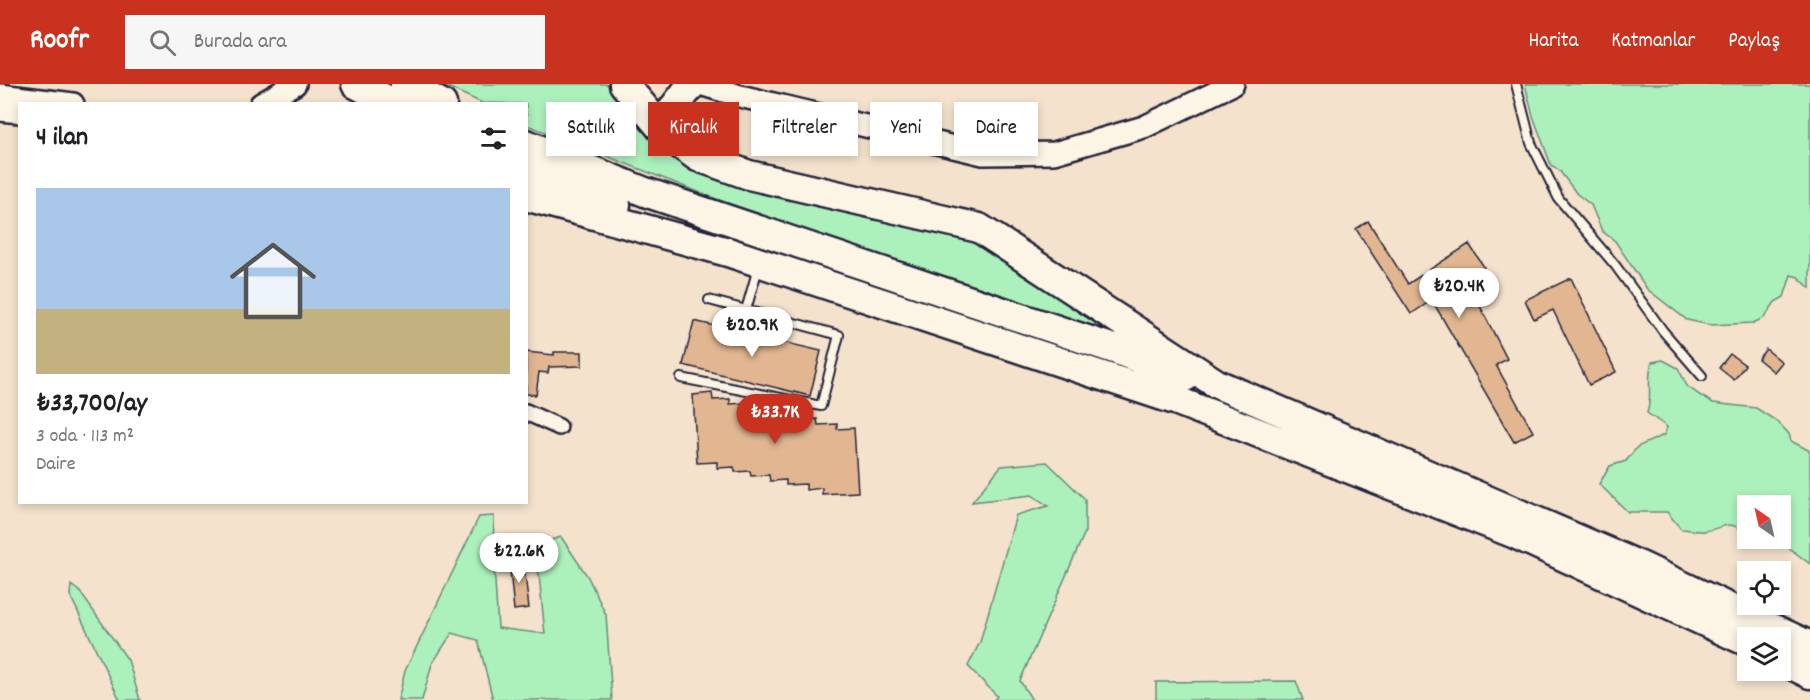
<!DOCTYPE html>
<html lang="tr">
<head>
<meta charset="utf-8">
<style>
	body { margin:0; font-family:Dekko,sans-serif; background:#f6f6f6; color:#202124; height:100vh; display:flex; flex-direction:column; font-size:22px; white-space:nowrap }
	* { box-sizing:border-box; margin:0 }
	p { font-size:20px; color:#757577 }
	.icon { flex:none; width:33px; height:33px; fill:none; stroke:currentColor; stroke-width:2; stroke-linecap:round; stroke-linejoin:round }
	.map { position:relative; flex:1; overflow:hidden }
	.sheet { position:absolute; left:18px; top:18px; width:510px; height:402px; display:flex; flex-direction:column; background:#fff; border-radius:0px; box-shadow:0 3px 9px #0003 }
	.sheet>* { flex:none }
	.guide { position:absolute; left:546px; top:18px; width:570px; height:54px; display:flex; gap:12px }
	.needle { width:39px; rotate:326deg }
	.fabs { position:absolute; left:1737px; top:411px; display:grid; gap:12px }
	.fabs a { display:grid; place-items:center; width:54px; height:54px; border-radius:0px; background:#fff; box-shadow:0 3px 9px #0003; font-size:30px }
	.price { position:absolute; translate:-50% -51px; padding:0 14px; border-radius:21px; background:#fff; color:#222; font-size:20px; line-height:39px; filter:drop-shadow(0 2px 3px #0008) }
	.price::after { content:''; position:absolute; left:50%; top:36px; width:18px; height:14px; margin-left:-9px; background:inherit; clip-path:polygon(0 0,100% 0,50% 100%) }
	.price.current { background:#c8321e; color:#fff }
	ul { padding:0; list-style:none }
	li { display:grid; align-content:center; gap:12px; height:318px; padding:0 18px }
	li span { display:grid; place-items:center; height:186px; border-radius:0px; color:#555 }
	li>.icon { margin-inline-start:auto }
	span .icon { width:108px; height:108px; fill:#fffc; stroke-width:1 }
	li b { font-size:26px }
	h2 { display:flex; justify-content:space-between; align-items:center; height:72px; padding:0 18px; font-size:26px }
	.tag { padding:0 21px; border-radius:0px; background:#fff; box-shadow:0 3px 9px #0003; font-size:21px; line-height:54px }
	.tag.current { background:#c8321e; color:#fff }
	header { display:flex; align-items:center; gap:36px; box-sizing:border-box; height:84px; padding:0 30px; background:#c8321e; color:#fff }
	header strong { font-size:28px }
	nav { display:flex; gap:33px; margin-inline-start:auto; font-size:21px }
	.search { width:420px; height:54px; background:#f6f6f6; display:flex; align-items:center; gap:15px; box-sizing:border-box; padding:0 21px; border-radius:0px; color:#757577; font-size:22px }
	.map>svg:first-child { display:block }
	.green { fill:#acf1bc; stroke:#678a7c; stroke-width:1.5 }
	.building { fill:#e1b691; stroke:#22223b; stroke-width:1.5 }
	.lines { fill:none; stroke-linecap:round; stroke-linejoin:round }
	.lane-casing { stroke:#22223b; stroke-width:12 }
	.street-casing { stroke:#22223b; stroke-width:20 }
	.secondary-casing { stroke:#22223b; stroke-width:26 }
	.highway-casing { stroke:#22223b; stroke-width:33 }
	.lane { stroke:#fcf5e5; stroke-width:8 }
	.street { stroke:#fcf5e5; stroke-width:15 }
	.secondary { stroke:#fcf5e5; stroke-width:21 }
	.highway { stroke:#fcf5e5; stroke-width:28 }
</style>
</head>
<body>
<header>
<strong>Roofr</strong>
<div class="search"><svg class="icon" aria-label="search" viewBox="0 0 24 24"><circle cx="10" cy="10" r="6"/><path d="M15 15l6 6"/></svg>Burada ara</div>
<nav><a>Harita</a><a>Katmanlar</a><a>Paylaş</a></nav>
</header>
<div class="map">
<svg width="1810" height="616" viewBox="0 0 1810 616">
	<rect width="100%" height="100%" fill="#f4e2cc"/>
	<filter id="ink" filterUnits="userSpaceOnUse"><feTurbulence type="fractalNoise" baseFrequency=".0167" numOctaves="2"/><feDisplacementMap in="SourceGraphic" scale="12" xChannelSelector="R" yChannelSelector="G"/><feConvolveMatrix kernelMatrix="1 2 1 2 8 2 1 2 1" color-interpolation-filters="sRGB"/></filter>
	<g filter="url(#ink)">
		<path class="green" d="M441,0H613L658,60L1000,164L1097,240L1084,244L1060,238L747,127L527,41L526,20L482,19Z
			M1525,0H1810V204L1798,193L1791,191L1784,213L1775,218L1764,234L1753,239L1710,241L1687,236L1647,205L1615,157L1602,147L1591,121L1577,110L1559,86L1551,81L1533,32Z
			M1663,276L1678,284L1687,302L1701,312L1713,319L1756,324L1778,338L1789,350L1791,357L1810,367V480L1779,456L1750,455L1780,454V422H1748L1747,452C1730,433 1724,444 1705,447C1698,448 1688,445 1681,445L1667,428H1628L1599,400L1610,382L1626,377L1637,363L1664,351L1667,343L1647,329C1653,311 1646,295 1652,278Z
			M1047,378L1085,415V448L1020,597L1032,616H994L997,612L968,582L980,558L1016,431L1048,422L1032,411L972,418L1001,382Z
			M494,432L493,466L498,544L545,550L536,461L561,453L588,493L606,531L612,616H493L478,556L452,549L432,580L422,616H398L405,587L479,433Z
			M71,501L80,508L128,576L140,616H120L70,511Z
			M1296,597L1303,616H1156V598Z"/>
		<path class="building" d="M1368,137L1408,200L1469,160L1484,183L1480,185L1494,211L1479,220L1507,275L1496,281L1533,348L1514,358L1432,216L1411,230L1356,145Z
			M1571,194L1616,288L1589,301L1553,226L1534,235L1525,216Z
			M694,237L821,267L810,312L683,281Z
			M1766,265L1782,278L1774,288L1758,275Z
			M526,268L554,271V268H582V282L549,283L548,289L539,288L536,311L526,310Z
			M1730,270L1745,281L1734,296L1719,284Z
			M712,309L713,316L730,315V320L746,319V324L765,323V329L782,327V332L801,331V336L817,335L818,341L837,340V345L854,344L858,408L822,410V404L806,406V400L786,401V396L770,397L769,391L751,392L750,387L735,388L734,383L717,384V378L697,379L693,311Z
			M523,474L529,524L514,526L509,476Z"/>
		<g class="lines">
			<defs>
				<path id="lane" d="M1516,0L1531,59L1559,115L1615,181L1663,247L1702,292
					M746,226L758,184
					M681,294L821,322L839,251L709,216"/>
				<path id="street" d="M526,328L559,343"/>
				<path id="secondary" d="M700,0L740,12L983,70L1054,69L1144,43L1233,0
					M0,11L73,20
					M261,20L295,0
					M0,26L20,28"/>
				<path id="highway" d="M356,0L395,20
					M405,0L442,20
					M624,0L667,51L698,73L749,91L979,144L1217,300L1638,481L1810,562
					M667,51L669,30L692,0
					M526,60L645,108L1120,267L1185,293
					M526,82L616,121
					M526,112L728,168L1175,316L1515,450L1748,558
					M1780,575L1810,590"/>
			</defs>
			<use href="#lane" class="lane-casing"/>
			<use href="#street" class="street-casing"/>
			<use href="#secondary" class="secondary-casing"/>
			<use href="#highway" class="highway-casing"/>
			<use href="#lane" class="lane"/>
			<use href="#street" class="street"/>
			<use href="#secondary" class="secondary"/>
			<use href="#highway" class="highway"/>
		</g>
	</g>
</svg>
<div class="fabs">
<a><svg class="needle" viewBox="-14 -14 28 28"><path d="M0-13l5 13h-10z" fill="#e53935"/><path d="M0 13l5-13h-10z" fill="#757577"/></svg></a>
<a><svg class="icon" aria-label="locate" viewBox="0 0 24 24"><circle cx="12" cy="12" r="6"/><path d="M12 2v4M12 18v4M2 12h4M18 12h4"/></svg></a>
<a><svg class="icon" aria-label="layers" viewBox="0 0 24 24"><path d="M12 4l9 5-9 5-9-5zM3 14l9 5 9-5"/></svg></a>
</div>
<b class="price" style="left:1459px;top:235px">₺20.4K</b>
<b class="price" style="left:752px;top:274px">₺20.9K</b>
<b class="price current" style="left:775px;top:361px">₺33.7K</b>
<b class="price" style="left:519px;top:500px">₺22.6K</b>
<div class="guide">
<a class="tag">Satılık</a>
<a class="tag current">Kiralık</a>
<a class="tag">Filtreler</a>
<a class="tag">Yeni</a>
<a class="tag">Daire</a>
</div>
<section class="sheet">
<h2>4 ilan<svg class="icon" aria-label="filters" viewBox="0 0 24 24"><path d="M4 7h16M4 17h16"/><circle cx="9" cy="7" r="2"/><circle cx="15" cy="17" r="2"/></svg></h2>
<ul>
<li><span style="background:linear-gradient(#a9c7e8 65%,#c2b280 0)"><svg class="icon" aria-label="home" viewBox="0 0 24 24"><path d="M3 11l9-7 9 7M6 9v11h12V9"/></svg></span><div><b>₺33,700/ay</b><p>3 oda · 113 m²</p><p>Daire</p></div></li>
</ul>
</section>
</div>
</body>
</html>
